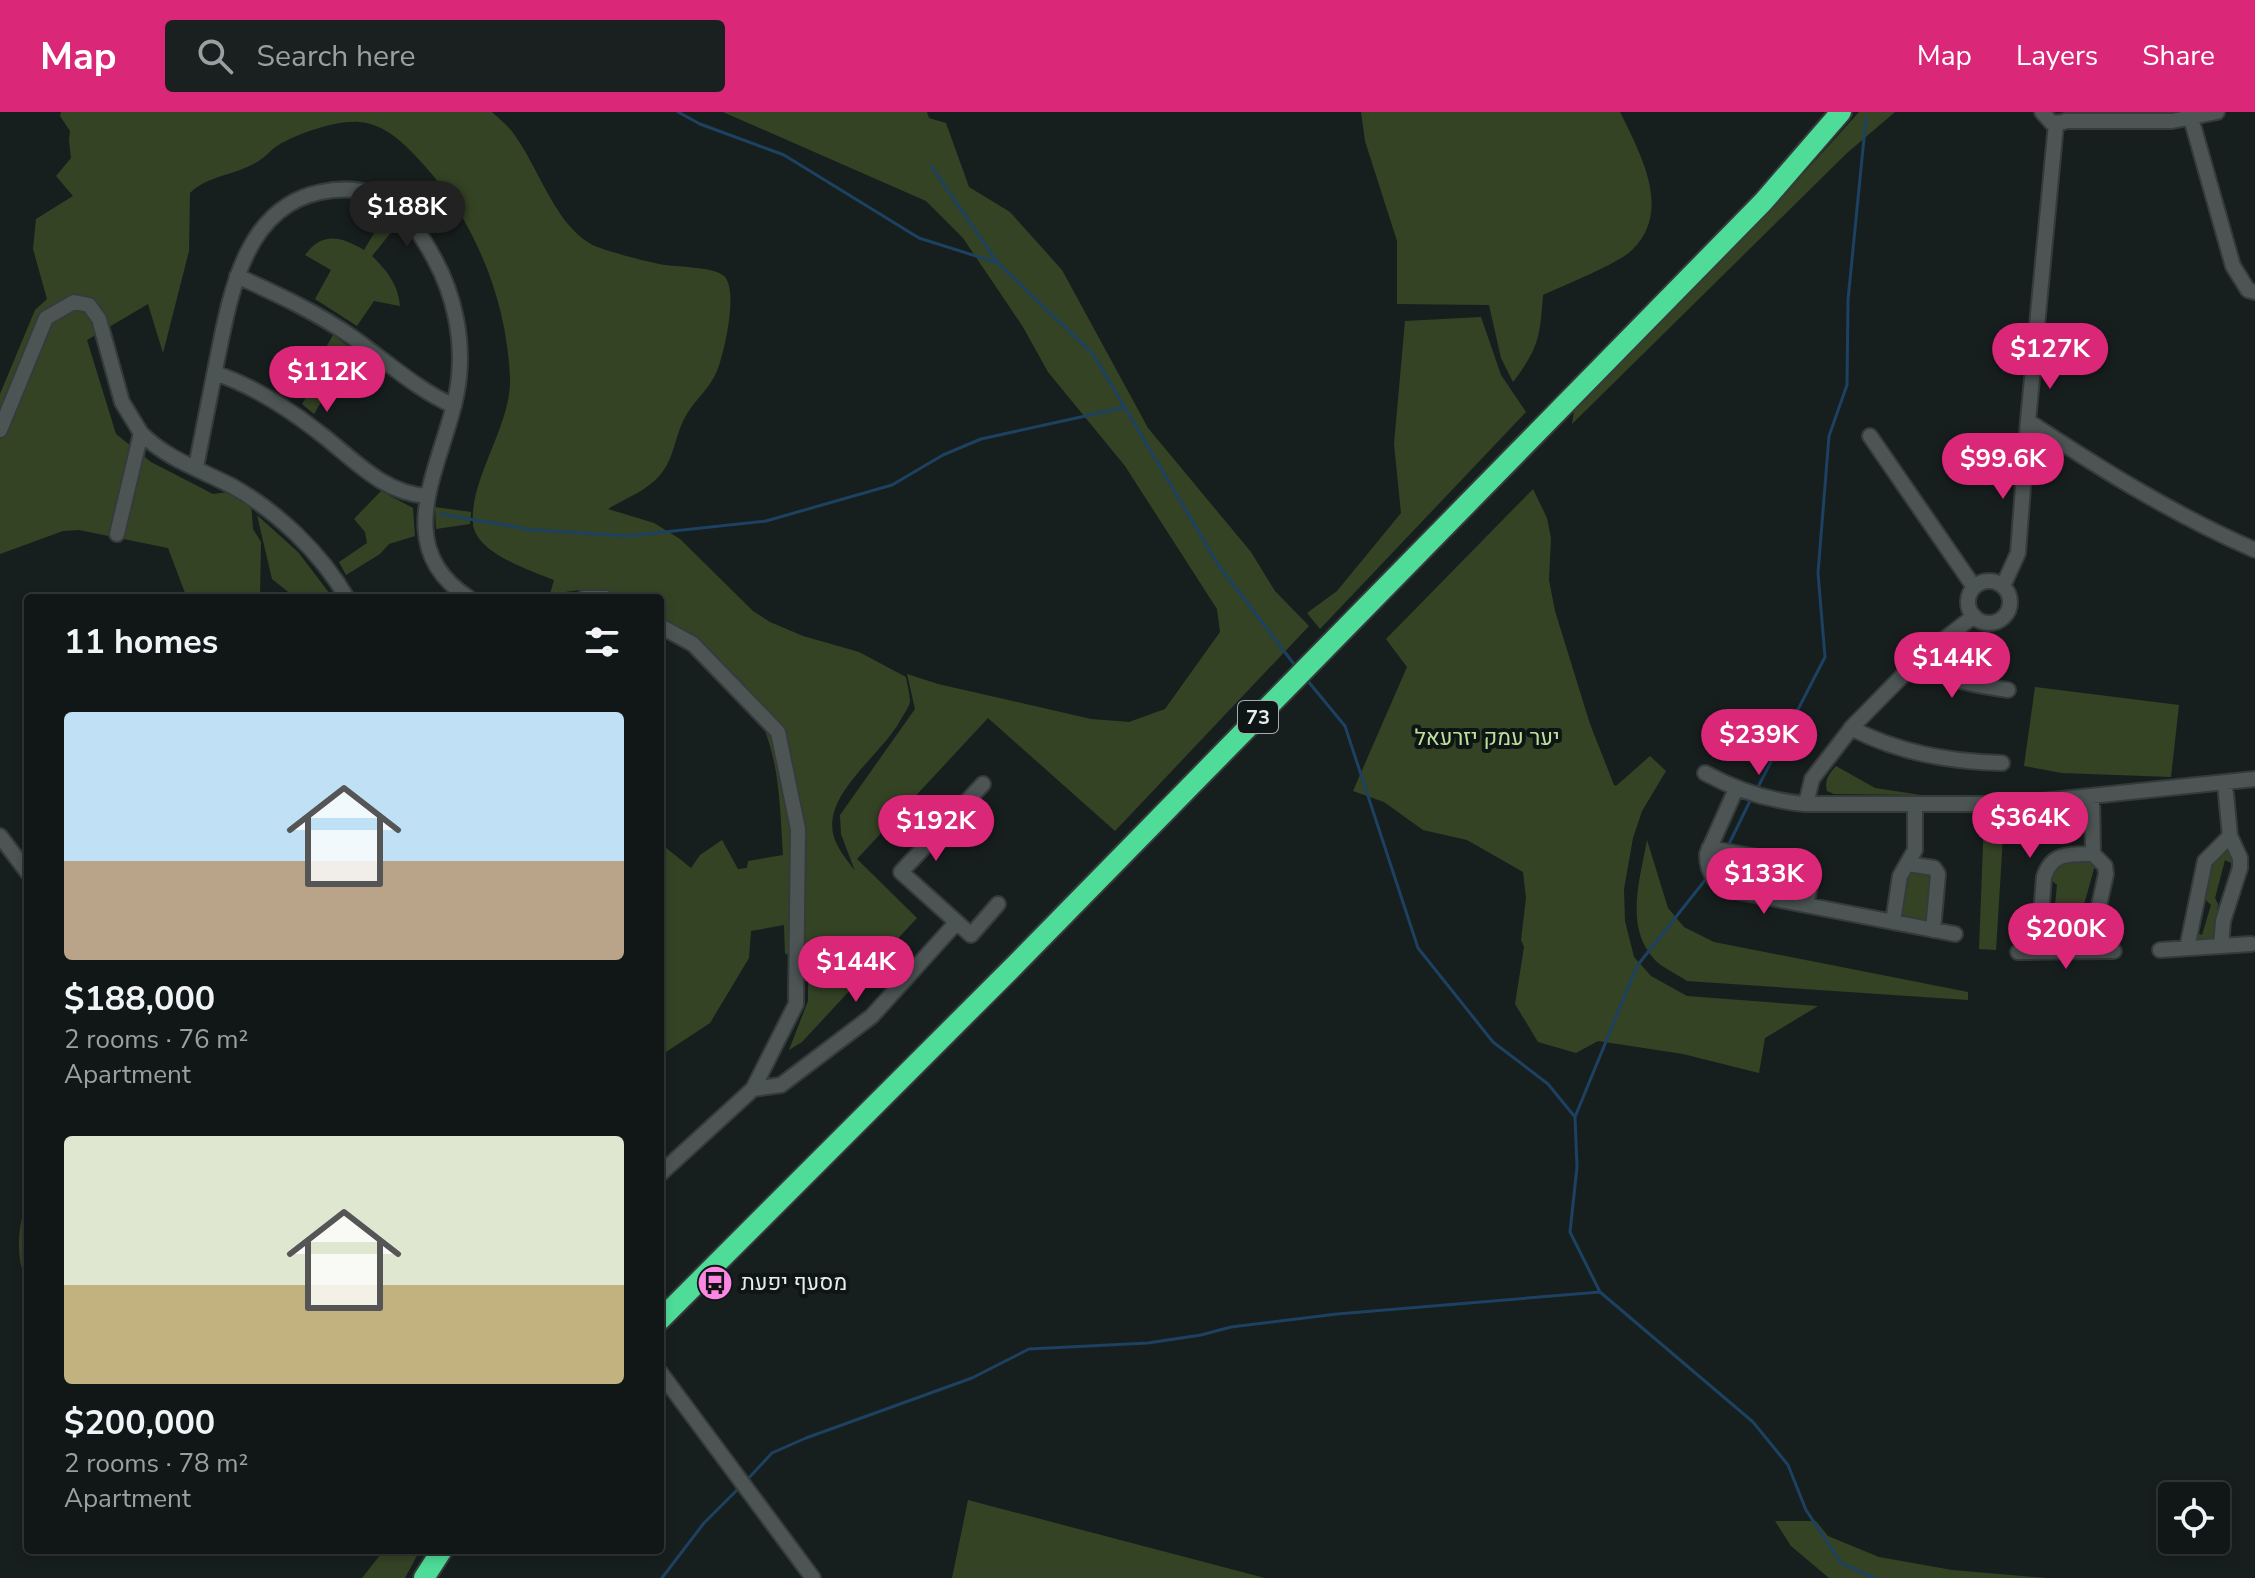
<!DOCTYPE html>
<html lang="en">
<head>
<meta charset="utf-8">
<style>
	body { margin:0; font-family:"Nunito Sans",Heebo,sans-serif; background:#1a201f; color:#f1f3f6; height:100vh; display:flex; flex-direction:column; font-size:30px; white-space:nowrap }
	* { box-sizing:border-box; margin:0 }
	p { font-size:26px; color:#9c9fa1 }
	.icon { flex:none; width:44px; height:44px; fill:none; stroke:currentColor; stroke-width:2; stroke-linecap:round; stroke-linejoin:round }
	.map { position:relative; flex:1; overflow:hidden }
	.sheet { position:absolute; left:24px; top:482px; width:640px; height:960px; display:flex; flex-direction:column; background:#111716; border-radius:8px; box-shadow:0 4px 12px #0003,0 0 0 2px #303635 }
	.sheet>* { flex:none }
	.buttons { position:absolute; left:2158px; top:1370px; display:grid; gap:16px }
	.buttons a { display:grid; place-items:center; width:72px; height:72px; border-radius:8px; background:#111716; box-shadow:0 4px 12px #0003,0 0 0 2px #303635; font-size:40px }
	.price { position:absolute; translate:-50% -68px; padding:0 18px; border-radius:28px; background:#db2777; color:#fff; font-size:26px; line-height:52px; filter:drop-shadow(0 2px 4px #0008) }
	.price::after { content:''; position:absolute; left:50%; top:48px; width:24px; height:18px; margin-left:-12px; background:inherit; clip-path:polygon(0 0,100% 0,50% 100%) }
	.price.active { background:#222; color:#fff }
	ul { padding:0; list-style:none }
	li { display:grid; align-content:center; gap:16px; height:424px; padding:0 40px }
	li span { display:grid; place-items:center; height:248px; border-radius:8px; color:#555 }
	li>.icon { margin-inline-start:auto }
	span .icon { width:144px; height:144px; fill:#fffc; stroke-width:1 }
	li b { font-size:34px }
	h2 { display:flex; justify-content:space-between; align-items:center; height:96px; padding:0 40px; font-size:34px }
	header { display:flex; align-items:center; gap:48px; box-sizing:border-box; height:112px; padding:0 40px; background:#db2777; color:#fff }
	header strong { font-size:38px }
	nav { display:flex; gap:44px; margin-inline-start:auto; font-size:28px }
	.search { width:560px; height:72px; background:#1a201f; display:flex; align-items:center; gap:20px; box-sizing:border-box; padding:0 28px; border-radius:8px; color:#9c9fa1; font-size:30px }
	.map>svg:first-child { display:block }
	.green { fill:#354325 }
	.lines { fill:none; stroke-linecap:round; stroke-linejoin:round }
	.stream { stroke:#1c4161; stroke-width:3 }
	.minor-casing { stroke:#353b3a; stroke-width:18 }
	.highway-casing { stroke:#353b3a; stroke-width:24 }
	.minor { stroke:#4c5554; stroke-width:14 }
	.highway { stroke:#4edc98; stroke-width:20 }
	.labels { text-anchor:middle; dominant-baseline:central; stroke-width:8; stroke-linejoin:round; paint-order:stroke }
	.shield { fill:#0e1515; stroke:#a6acac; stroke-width:2 }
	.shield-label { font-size:20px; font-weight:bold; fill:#e7ecec }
	.park-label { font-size:22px; fill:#bee09a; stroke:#0e1515 }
	.poi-label { font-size:22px; fill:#e7ecec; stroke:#0e1515; text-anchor:start }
</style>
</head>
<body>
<header>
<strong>Map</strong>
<div class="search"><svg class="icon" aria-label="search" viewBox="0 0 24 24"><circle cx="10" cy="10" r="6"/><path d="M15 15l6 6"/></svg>Search here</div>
<nav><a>Map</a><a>Layers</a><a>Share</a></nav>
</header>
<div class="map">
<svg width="2255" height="1466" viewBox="0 0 2255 1466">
	<rect width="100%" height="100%" fill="#171f1e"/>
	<path class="green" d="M61,0H492C498,6 505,11 510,17C537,50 552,108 589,131C600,138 651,151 665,153C679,155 714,155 724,164C739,178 724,242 717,259C709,278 692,290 683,309C675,326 674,344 663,359C650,378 627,385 608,397L654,411L680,427L753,499L770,510L803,524L859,540L906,565C907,572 910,583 910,590C909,595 904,602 901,607C883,643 818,684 835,728C839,739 848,749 855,759L841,722L840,703L915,597L907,562L938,572L1091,607L1129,610L1165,597L1220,520L1217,497L1125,354L1048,260L1023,215L963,126L926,89L723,0H927L929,6L946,11L969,75L1010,100L1062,158L1148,316L1251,440L1275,479L1309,514L1115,719L988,606L857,747L917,806L802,930L789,938L808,889V853L832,849L834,844L810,845L785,842L784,813L751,819L749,846L710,911L660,944V731L691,756L700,743L722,728L738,757L747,756L748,749L783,743C779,681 780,619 735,570C721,554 680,531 660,517V486H604L580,478L550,482L554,468C531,459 476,441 473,412C469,367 512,313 510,266C507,188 475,109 423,52C406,33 386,12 359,10C336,8 292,23 274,36C269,40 265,45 260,48C239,63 208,63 190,81L189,139L163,241L148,192L87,228L116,322L151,350L213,382L250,377L253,417L261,430L260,486H187L168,436L79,418L63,419L0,442V282L35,198L47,187L33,137L36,107L73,84L56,64L71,46L69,29L70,19L60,4Z
		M1361,0H1620C1640,41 1673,99 1632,138C1618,152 1564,173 1543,183C1540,224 1539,236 1513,270L1501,246L1489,193L1397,192V129L1365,29Z
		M1859,0H1895L1847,41L1572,312L1574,299L1786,81Z
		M386,101L397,113L372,144C387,159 398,172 400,194L374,189L357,214L315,187L331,158L305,143C323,119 341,125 364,138Z
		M1481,205L1501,263L1526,300L1320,517L1307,501L1337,479L1401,401L1394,332L1405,209Z
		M333,223L348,234L331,258L334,269L314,302L302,292L320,262L317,251Z
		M1533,377L1547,406L1551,426L1549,468L1555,499L1590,612L1614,673L1616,674L1650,644L1666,659L1642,699L1633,726L1624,777L1625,809L1634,845L1651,864L1687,884L1818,894L1765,926L1759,961L1683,942L1598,929L1576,941L1538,930L1515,892L1524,835L1521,828L1526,786L1523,760L1467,728L1423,718L1384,690L1353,679L1407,555L1386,527Z
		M381,379L413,396L415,424L389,432L380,442L346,463L339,450L367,431L365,420L354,407Z
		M435,395L471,400L470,412L436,417Z
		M257,403L298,440L333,486H296L272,467Z
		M2035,575L2179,593L2171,665L2062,661L2024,654Z
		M1836,654L1875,676L1921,683L1834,682L1827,679C1824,668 1829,662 1836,654Z
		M1984,708H2004L1996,838L1979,837Z
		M1647,728L1668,796L1684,815L1714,830L1968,880V888L1687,869C1677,862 1663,856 1655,848C1624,815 1640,768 1647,728Z
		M2224,737H2229L2233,752L2225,748L2215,786L2218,792L2214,828L2196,829L2197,821L2202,823L2211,793L2201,783L2210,752Z
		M1719,743L1798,759L1803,766L1801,782L1793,786L1739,775L1722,769L1713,753L1714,747Z
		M2092,748L2096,750L2079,810L2086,817L2083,831L2046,830V819L2052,823L2057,773L2049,766L2058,751Z
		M1913,758L1933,763L1929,807L1921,811L1899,805L1905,762Z
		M28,1084V1173C14,1144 18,1114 28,1084Z
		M968,1388L1265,1466H952Z
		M1775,1409H1816L1828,1424L1879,1445L1952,1458L2047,1466H1829L1791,1434Z
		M384,1438H420L405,1466H362Z"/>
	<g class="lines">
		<path class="stream" d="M678,0L700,12L784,43L919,126L998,151
			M931,54L998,151L1093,242L1219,454L1297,556
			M440,402L533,418L627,424L766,409L892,373L943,343L981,327L1122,296
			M1307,568L1345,614L1418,836L1493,930L1548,972L1575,1005L1577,1055L1570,1120L1600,1180L1753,1310L1788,1353L1806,1398L1841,1451L1875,1466
			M1757,677L1825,545L1818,461L1829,324L1847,273L1848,188L1866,6
			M1728,734L1751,687
			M1713,758L1722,744
			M1575,1005L1637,854L1706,767
			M745,1370L772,1341L806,1326L972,1266L1029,1237L1148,1231L1201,1223L1231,1215L1337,1202L1600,1180
			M662,1466L704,1411L740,1375"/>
		<defs>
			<path id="minor" d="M2042,0L2052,11L2064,10
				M2191,6L2233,154L2248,178L2255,180
				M2065,9H2172L2217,0
				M2056,12L2028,309C2101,357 2174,403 2255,438
				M237,164C277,182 316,200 352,225C386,249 416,277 454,294
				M215,261C253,274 285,294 317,319C352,345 381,381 427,384
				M0,318L46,206L74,190L89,193L99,207L122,290L141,321L117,422
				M141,321C165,346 201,358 232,374C278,400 321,441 347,486
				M1870,324L1974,475
				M196,355C203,320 210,284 217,248C230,184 244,95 321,80C345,75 370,77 390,91C410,105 424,127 435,148C454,183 463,225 459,265C452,340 381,430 469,486
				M1968 490a21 21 0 1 1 42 0a21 21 0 1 1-42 0Z
				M2003,474L2018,441L2028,309
				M584,486H606
				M1974,504L1920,546L1853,614L1812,667L1806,692H2014L2255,667
				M660,514L693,532L778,620L798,717L796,892L753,977L660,1062
				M1920,546C1947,571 1973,572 2008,578
				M1851,616C1899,641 1949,650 2002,651
				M1705,661C1738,679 1769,689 1806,692
				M983,672L901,760L971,823L998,792
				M1736,677L1707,742C1707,762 1715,773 1734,779L1955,822
				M0,724L28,761
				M1709,736L1804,754C1816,762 1808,781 1806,793
				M1908,752L1934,756L1938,762L1933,818
				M1893,810L1900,764L1915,738V694
				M2221,834L2223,809L2240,756V746L2230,724L2225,672
				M2187,836L2205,749L2230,724
				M2160,838L2251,832
				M2089,839L2106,762L2105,754L2093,742
				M2018,840L2114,839
				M2038,840L2044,765C2052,740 2070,742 2093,742L2092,686
				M753,977L781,973L872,904L956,811
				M660,1260L813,1466"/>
			<path id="highway" d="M660,1208L1015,853L1763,90L1841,0
				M424,1466L442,1438"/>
		</defs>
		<use href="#minor" class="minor-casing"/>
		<use href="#highway" class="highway-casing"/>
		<use href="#minor" class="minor"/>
		<use href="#highway" class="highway"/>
	</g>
	<defs>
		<symbol id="bus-disc" viewBox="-11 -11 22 22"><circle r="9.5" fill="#fc86e4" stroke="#0e1515"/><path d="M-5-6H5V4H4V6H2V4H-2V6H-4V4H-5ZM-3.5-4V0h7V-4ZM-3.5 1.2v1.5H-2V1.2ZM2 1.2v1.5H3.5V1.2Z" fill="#111"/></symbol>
	</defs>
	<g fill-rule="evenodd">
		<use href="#bus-disc" x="695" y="1151" width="40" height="40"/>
	</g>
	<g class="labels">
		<rect class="shield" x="1238" y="589" width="40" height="32" rx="6"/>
		<g class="shield-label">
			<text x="1258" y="605">73</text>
		</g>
		<g class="park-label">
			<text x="1487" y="626">יער עמק יזרעאל</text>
		</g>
		<g class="poi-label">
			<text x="741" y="1171">מסעף יפעת</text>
		</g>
	</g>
</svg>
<div class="buttons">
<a><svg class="icon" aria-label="locate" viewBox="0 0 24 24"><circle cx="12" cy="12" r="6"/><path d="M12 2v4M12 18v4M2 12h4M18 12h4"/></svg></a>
</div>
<b class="price active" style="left:407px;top:137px">$188K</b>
<b class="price" style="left:2050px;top:279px">$127K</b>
<b class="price" style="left:327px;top:302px">$112K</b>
<b class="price" style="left:2003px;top:389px">$99.6K</b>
<b class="price" style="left:1952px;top:588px">$144K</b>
<b class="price" style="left:1759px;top:665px">$239K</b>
<b class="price" style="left:2030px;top:748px">$364K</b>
<b class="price" style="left:936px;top:751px">$192K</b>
<b class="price" style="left:1764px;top:804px">$133K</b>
<b class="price" style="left:2066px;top:859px">$200K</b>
<b class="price" style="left:856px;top:892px">$144K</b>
<section class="sheet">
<h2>11 homes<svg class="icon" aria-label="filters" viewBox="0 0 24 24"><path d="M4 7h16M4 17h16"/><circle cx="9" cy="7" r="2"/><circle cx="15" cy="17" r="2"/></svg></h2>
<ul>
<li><span style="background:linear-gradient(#bfe0f5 60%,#b9a48a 0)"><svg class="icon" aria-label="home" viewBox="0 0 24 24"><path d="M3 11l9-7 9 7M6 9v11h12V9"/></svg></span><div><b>$188,000</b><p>2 rooms · 76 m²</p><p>Apartment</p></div></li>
<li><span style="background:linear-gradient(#dfe7d0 60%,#c2b280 0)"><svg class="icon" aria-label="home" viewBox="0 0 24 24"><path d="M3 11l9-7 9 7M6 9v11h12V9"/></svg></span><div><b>$200,000</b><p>2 rooms · 78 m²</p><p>Apartment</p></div></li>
</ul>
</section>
</div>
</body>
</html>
